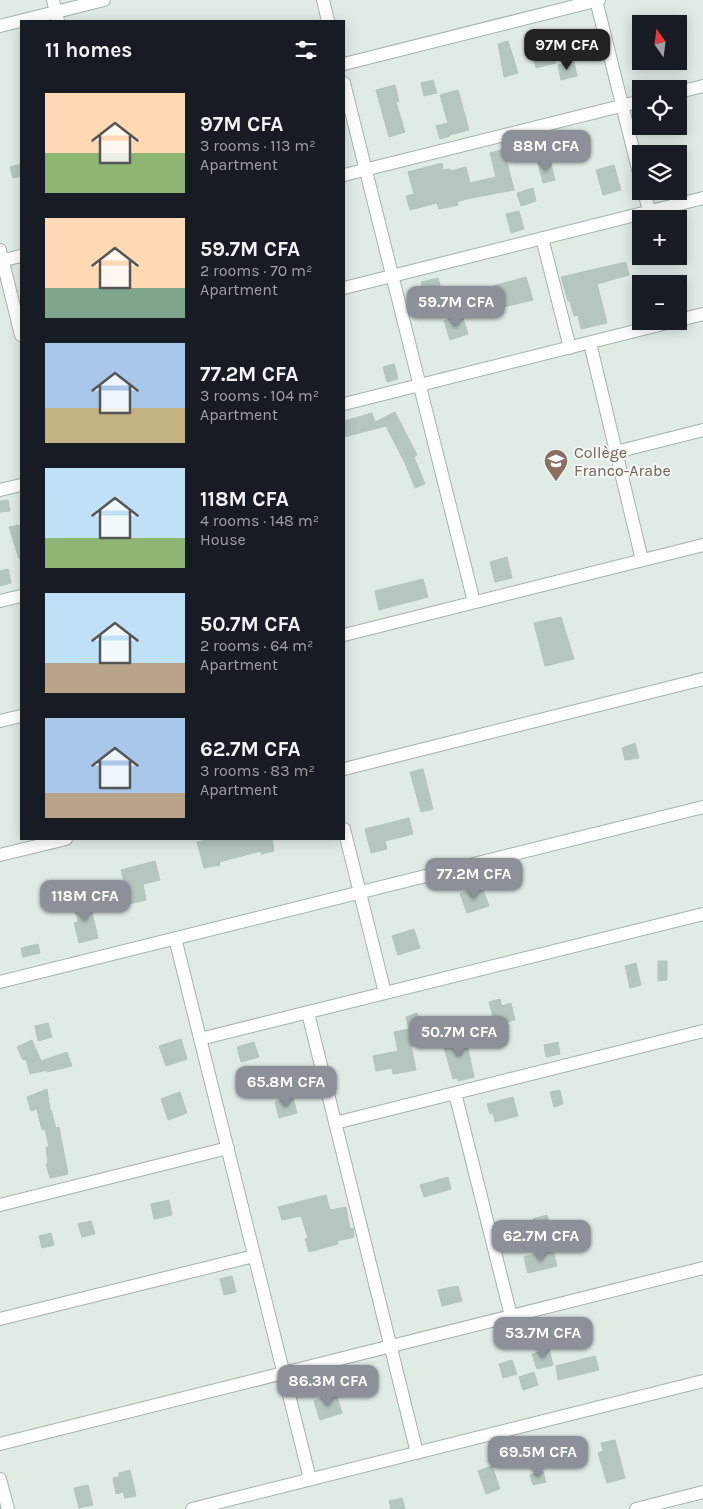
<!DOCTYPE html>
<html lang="en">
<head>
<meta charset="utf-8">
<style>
	body { margin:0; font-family:Karla,sans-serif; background:#20242c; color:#f1f3f6; height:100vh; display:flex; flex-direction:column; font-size:19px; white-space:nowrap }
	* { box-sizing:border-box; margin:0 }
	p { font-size:16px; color:#9ea1a6 }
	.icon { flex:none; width:28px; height:28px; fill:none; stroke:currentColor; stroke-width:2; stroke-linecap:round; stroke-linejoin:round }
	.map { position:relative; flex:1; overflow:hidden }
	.drawer { position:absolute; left:20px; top:20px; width:325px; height:820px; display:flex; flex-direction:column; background:#171b24; border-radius:0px; box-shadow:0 2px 12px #0003 }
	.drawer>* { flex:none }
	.needle { width:32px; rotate:346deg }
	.controls { position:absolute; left:632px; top:15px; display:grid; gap:10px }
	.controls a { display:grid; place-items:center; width:55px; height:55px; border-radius:0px; background:#171b24; box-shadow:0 2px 12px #0003; font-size:25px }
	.price { position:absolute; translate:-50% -42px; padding:0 11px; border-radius:10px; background:#8c9099; color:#fff; font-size:16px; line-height:32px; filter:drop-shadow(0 1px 2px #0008) }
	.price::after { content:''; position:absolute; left:50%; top:30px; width:15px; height:11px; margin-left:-8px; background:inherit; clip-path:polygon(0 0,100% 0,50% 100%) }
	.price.on { background:#222; color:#fff }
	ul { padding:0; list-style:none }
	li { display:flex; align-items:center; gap:15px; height:125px; padding:0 25px }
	li span { display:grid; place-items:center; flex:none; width:140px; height:100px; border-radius:0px; color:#555 }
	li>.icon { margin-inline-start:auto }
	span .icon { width:60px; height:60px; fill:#fffc; stroke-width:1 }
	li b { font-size:21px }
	h2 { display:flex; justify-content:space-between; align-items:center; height:60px; padding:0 25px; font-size:21px }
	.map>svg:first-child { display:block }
	.building { fill:#b5c6bf; stroke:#b2c5bd }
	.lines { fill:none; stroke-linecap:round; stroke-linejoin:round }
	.minor-casing { stroke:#a3b3ad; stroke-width:14 }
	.minor { stroke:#fff; stroke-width:12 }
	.labels { text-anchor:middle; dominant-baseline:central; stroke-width:4; stroke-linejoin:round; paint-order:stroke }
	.education-label { font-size:16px; fill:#785e54; stroke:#f1f8f4; text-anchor:start }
</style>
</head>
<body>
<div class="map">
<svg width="703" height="1509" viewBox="0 0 703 1509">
	<rect width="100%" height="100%" fill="#e0ebe6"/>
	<path class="building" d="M508,41L518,73L504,77L498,44Z
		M553,49L556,63L536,68L533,54Z
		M574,62L577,76L561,80L558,65Z
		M433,80L437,93L424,96L421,83Z
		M395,85L399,101L396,102L405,132L389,137L376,90Z
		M458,90L469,130L449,135L450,136L440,139L436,126L448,123L440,95Z
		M504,149L514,190L466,199L457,202L458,205L439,209L437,203L410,210L406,196L414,194L408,172L442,163L443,170L450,169V171L466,167L470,183L496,177L490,153Z
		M550,160L555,180L543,183L538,163Z
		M21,164V176L13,178L10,167Z
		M614,165L621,190L603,195L596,170Z
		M533,188L536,201L521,206L517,193Z
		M519,211L524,229L511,233L506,214Z
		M626,262L629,275L597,284L607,323L581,329L578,315L574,316L570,301H568L561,277Z
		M526,277L533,300L499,308L493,286Z
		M438,278L443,295L425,299L421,282Z
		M462,315L468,334L450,340L444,321Z
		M394,364L398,379L387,382L383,367Z
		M395,412L417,455L414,457L425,484L415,488L405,463L386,426L344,437V421L372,413L375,422Z
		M8,500L10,511L0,512V501Z
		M21,525V558L19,559L9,527Z
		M507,557L512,578L495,582L490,562Z
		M8,569L11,583L0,586V571Z
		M423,579L428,597L379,610L375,591Z
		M561,617L574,659L545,666L534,623Z
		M635,743L639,758L625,760L622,748Z
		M423,769L433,809L421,812L410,772Z
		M409,818L413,834L385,841L387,849L371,853L365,829Z
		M210,839H272L274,851L261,854V851L219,862L220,865L204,868L197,842Z
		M155,861L160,880L143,884L146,900L122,906L119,892L126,890L121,870Z
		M482,887L489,906L467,913L460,894Z
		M89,899L98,938L79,943L74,923L78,922L73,903Z
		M414,929L420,948L398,955L392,936Z
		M38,944L40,953L23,957L21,948Z
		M658,961H667V980L658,981Z
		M636,963L641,985L630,988L625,966Z
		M500,999L502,1006L511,1003L515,1020L495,1025L489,1002Z
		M417,1013L425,1042L411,1046L416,1070L393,1074L392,1068L376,1071L373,1056L398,1051L394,1032L409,1029L406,1017Z
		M48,1023L52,1037L38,1041L35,1026Z
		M465,1035L474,1077L458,1081L457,1078L453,1079L442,1041Z
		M181,1039L187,1059L166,1066L159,1046Z
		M32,1040L41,1061L67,1052L72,1066L47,1072V1070L30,1074L26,1059L23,1060L17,1047Z
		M254,1042L259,1057L241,1062L237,1047Z
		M558,1042L560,1054L546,1057L544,1045Z
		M47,1089L50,1110H51L56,1128L59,1127L68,1174L50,1178L46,1164H48L46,1147H49L45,1129L42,1130L37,1109L31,1111L27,1097Z
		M560,1090L563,1104L554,1107L550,1092Z
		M180,1092L187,1113L168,1120L161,1099Z
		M293,1097L297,1113L279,1118L275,1102Z
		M513,1097L518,1116L495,1122L493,1113L490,1114L487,1104Z
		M448,1177L451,1189L424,1197L420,1185Z
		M326,1195L330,1210L346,1207L350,1229L353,1228L354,1237L337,1241L338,1244L309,1252L305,1239L308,1238L301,1216L282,1220L278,1207Z
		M169,1200L172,1215L154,1219L151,1204Z
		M547,1215L551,1228L537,1232L533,1219Z
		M91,1221L95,1234L82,1237L78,1224Z
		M51,1233L54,1245L42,1248L39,1236Z
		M553,1250L557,1266L528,1273L524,1257Z
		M232,1276L236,1292L224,1295L220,1279Z
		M458,1286L462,1301L442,1306L438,1290Z
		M549,1349L553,1365L537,1369L532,1354Z
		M595,1356L599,1370L558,1380L556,1366Z
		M512,1360L517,1374L503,1378L499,1364Z
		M534,1372L538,1385L523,1390L519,1377Z
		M336,1393L342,1413L320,1420L314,1401Z
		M615,1440L625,1478L607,1483L598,1453L603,1451L601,1443Z
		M492,1466L500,1489L486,1494L478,1471Z
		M130,1470L136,1496L125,1498L123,1492L116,1494L113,1478L119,1477V1473Z
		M543,1471L546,1482L533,1485L530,1475Z
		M88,1485L93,1505L79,1508L74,1488Z
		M402,1498L405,1509H391L389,1501Z"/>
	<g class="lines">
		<defs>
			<path id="minor" d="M53,0L58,21
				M323,0L328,21
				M596,0L641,181
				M0,26L104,0
				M344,64L599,0
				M344,83L474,602
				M679,92L703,86
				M344,175L641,101
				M644,191L649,211
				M542,238L570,348
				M0,250L21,335
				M0,261L21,256
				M344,288L703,198
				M679,320L703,314
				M590,343L642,560
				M344,404L675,321
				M616,452L703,430
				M0,490L21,485
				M0,601L21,596
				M344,635L703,545
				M0,721L21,716
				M344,769L703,679
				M344,829L385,993
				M0,855L66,839
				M175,938L310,1479
				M0,982L703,807
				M308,1013L417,1453
				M200,1039L703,914
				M455,1093L511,1316
				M335,1123L703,1031
				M0,1205L228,1148
				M0,1319L254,1256
				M0,1444L703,1268
				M0,1479L8,1509
				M192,1509L703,1381
				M636,1509L703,1492"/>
		</defs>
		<use href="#minor" class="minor-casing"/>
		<use href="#minor" class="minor"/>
	</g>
	<defs>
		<symbol id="school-pin" viewBox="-11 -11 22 30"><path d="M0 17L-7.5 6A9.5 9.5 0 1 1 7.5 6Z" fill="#8d6e63" stroke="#f1f8f4"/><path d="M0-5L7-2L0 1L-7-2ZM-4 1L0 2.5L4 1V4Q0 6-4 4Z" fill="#fff"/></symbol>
	</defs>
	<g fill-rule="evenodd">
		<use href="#school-pin" x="542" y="447" width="28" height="38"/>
	</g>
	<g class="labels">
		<g class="education-label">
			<text x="574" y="452">Collège<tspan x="574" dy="18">Franco-Arabe</tspan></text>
		</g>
	</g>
</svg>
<div class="controls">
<a><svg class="needle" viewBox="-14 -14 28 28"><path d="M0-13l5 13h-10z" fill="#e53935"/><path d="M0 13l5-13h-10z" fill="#9ea1a6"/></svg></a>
<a><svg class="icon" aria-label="locate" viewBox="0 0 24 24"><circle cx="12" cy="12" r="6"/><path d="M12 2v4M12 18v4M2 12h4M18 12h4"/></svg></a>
<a><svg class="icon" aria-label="layers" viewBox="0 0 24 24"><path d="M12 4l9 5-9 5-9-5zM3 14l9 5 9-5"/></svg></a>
<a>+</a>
<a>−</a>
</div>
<b class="price on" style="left:567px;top:71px">97M CFA</b>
<b class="price" style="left:546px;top:172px">88M CFA</b>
<b class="price" style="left:456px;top:328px">59.7M CFA</b>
<b class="price" style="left:474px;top:900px">77.2M CFA</b>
<b class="price" style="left:85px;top:922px">118M CFA</b>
<b class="price" style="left:459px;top:1058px">50.7M CFA</b>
<b class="price" style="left:286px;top:1108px">65.8M CFA</b>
<b class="price" style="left:541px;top:1262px">62.7M CFA</b>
<b class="price" style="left:543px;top:1359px">53.7M CFA</b>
<b class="price" style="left:328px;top:1407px">86.3M CFA</b>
<b class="price" style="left:538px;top:1478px">69.5M CFA</b>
<section class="drawer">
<h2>11 homes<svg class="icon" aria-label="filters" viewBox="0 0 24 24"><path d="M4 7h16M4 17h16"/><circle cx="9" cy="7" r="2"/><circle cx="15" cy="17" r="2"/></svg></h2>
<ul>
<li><span style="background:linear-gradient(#ffd9b3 60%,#8fb573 0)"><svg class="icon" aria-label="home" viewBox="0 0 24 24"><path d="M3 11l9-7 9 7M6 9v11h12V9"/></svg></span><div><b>97M CFA</b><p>3 rooms · 113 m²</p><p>Apartment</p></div></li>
<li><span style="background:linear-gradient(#ffd9b3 70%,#7fa58c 0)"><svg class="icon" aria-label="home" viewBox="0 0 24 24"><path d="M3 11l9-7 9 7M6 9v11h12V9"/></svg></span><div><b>59.7M CFA</b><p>2 rooms · 70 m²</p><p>Apartment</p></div></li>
<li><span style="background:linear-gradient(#a9c7e8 65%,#c2b280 0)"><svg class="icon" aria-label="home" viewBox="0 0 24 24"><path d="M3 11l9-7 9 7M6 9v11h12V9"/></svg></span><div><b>77.2M CFA</b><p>3 rooms · 104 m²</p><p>Apartment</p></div></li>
<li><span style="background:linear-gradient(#bfe0f5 70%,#8fb573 0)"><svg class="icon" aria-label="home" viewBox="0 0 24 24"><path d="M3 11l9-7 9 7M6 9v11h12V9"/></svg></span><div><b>118M CFA</b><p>4 rooms · 148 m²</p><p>House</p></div></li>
<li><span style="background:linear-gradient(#bfe0f5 70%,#b9a48a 0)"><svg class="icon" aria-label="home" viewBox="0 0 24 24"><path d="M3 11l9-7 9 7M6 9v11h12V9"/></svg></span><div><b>50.7M CFA</b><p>2 rooms · 64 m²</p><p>Apartment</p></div></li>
<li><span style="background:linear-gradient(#a9c7e8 75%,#b9a48a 0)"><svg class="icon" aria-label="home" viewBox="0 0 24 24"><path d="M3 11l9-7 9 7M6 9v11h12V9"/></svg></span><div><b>62.7M CFA</b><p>3 rooms · 83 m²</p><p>Apartment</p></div></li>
</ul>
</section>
</div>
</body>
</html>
